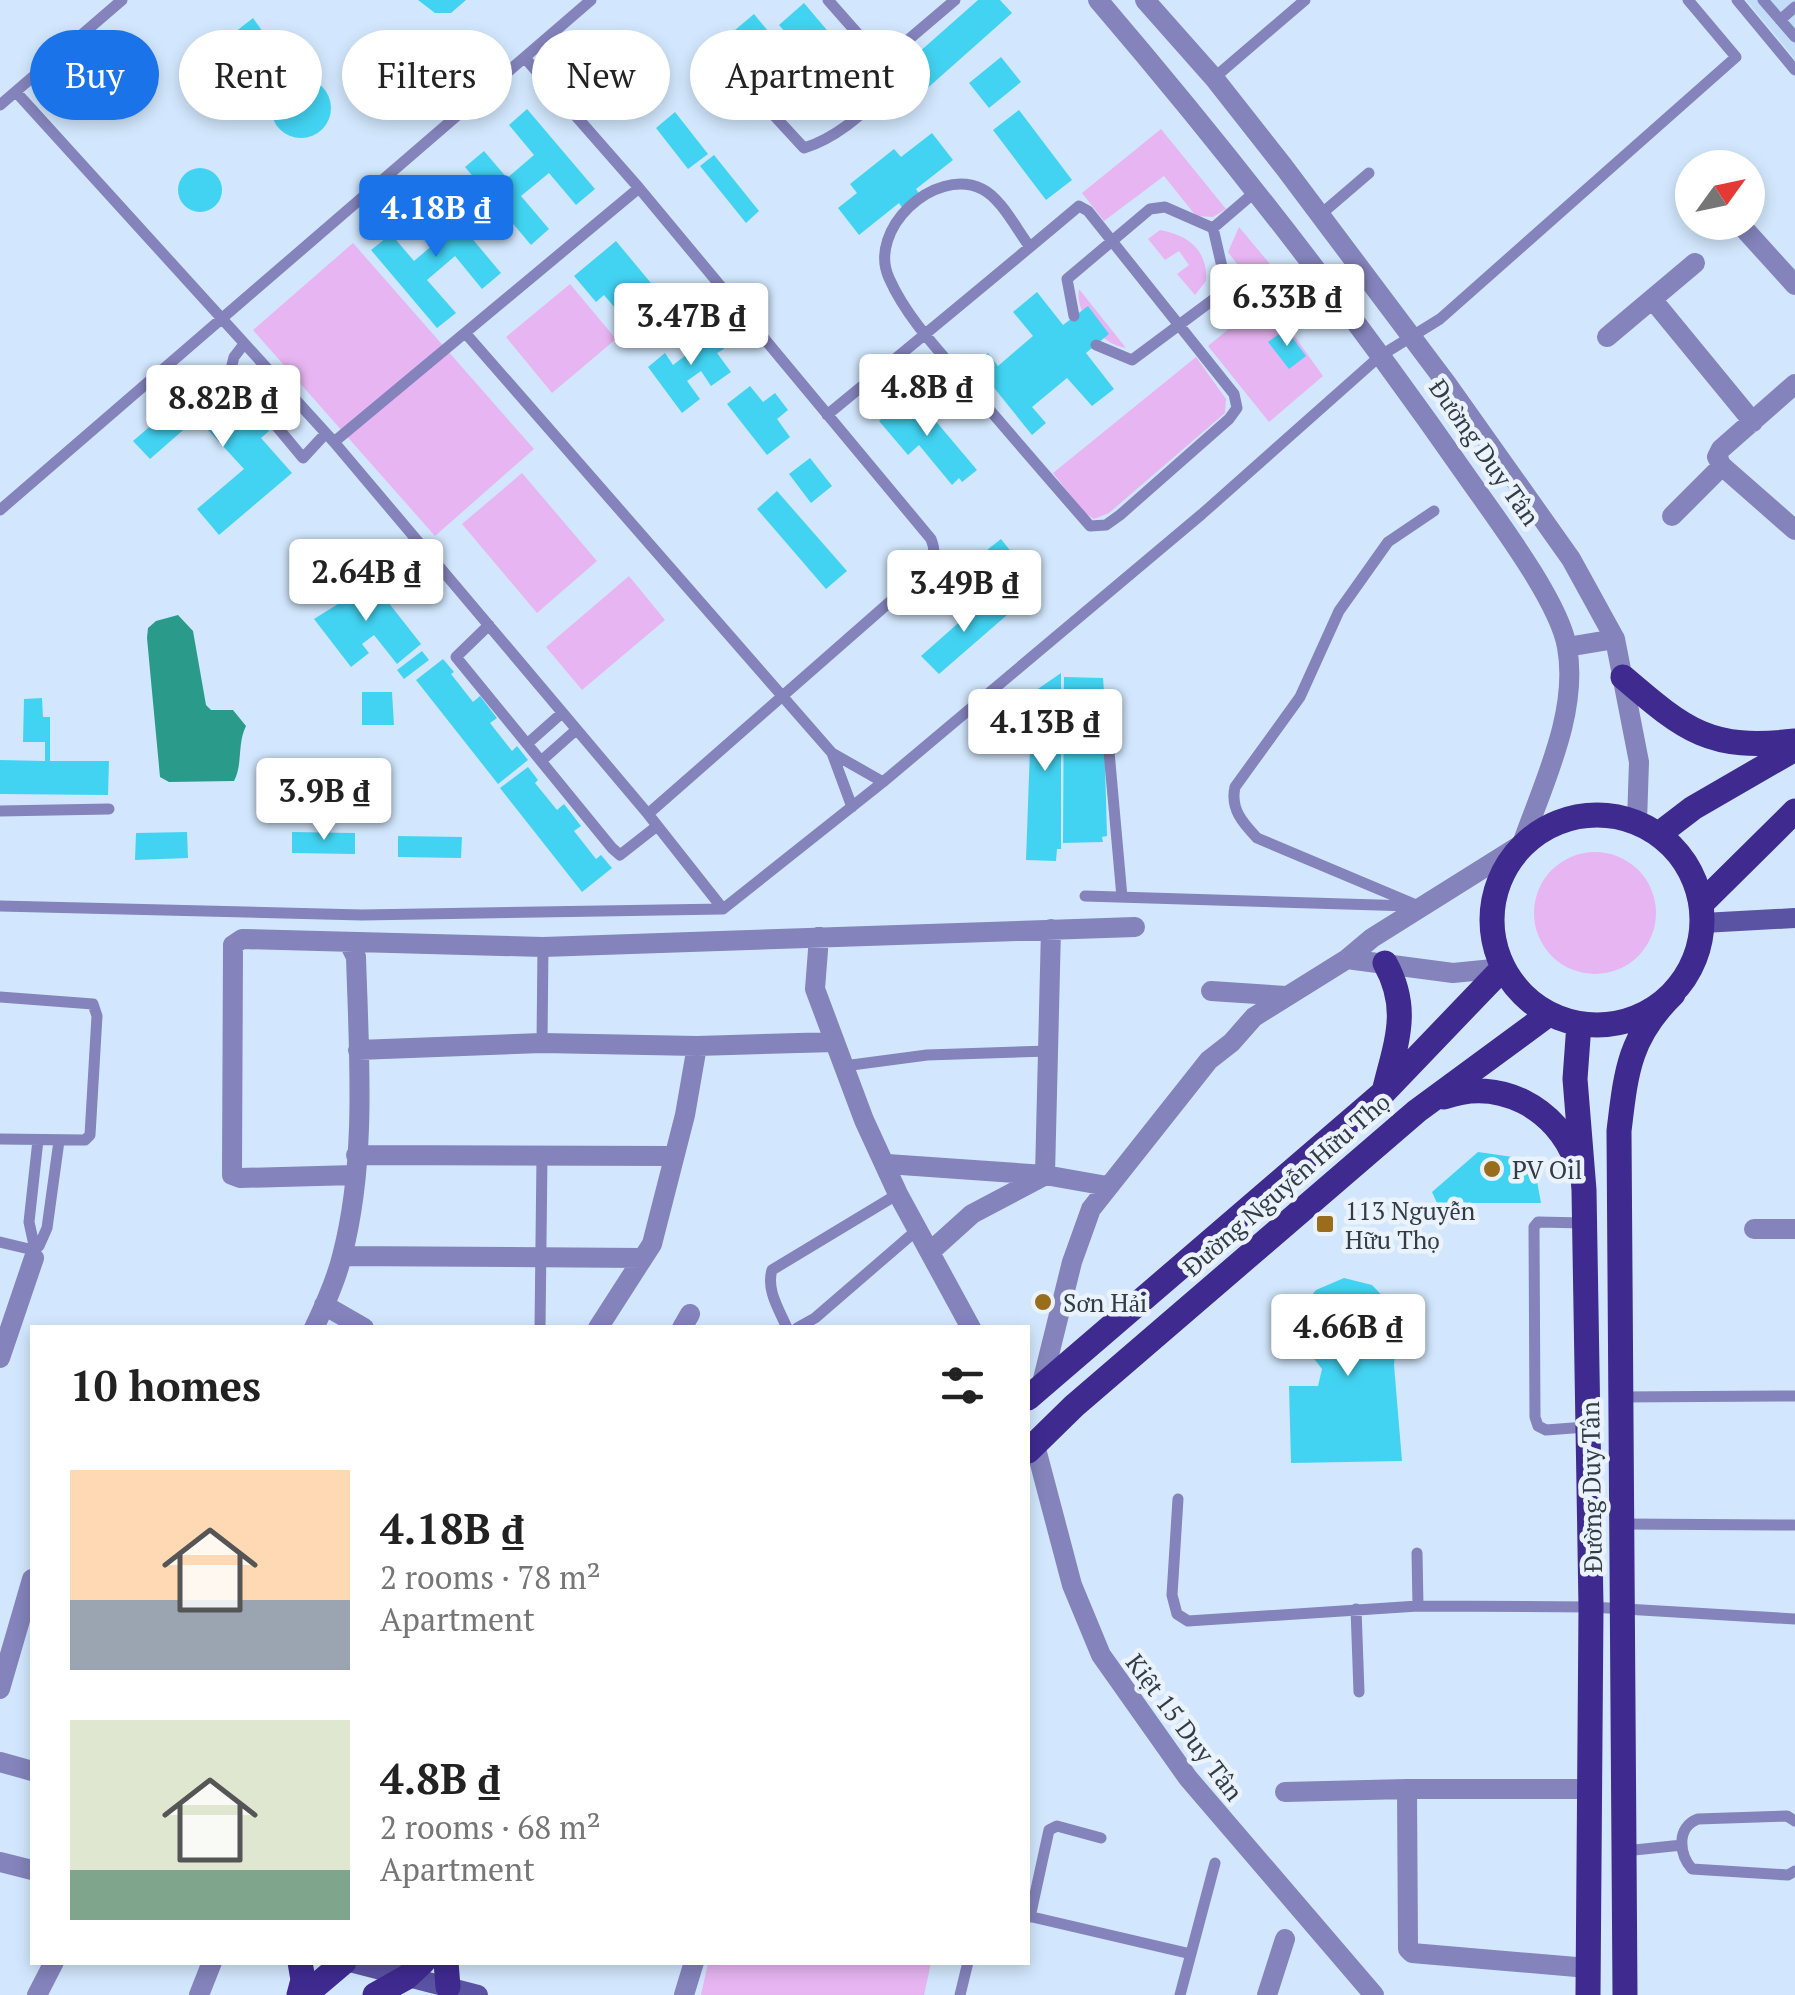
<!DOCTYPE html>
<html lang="en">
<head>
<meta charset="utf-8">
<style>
	body { margin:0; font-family:"PT Serif",serif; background:#f6f6f6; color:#222; height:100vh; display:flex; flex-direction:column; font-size:38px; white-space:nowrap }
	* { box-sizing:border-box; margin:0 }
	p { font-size:32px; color:#767676 }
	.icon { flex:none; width:55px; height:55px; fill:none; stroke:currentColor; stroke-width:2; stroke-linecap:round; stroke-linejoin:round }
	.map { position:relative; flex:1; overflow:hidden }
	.sheet { position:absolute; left:30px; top:1325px; width:1000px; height:640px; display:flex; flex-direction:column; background:#fff; border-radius:0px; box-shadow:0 5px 15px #0003 }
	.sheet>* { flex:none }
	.top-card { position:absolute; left:30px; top:30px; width:1000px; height:90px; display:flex; gap:20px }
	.needle { width:65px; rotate:57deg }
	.fabs { position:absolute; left:1675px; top:150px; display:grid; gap:20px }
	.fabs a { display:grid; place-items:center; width:90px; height:90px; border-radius:50%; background:#fff; box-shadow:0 5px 15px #0003; font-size:50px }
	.price { position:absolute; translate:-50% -85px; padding:0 22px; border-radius:10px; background:#fff; color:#222; font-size:32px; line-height:65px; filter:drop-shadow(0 2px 5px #0008) }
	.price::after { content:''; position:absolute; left:50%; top:60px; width:30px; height:22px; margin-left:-15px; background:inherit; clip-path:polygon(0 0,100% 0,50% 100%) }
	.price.current { background:#1a73e8; color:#fff }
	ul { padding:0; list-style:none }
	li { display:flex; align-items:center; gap:30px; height:250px; padding:0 40px }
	li span { display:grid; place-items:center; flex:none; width:280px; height:200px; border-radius:0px; color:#555 }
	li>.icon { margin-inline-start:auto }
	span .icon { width:120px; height:120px; fill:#fffc; stroke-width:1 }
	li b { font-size:42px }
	h2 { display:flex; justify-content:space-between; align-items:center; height:120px; padding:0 40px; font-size:42px }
	.chip { padding:0 35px; border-radius:45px; background:#fff; box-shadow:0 5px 15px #0003; font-size:35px; line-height:90px }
	.chip.current { background:#1a73e8; color:#fff }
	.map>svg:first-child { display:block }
	.built { fill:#c3ddf9 }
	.green { fill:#e7b5f2 }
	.water { fill:#2a9b8a }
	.building { fill:#42d3f2 }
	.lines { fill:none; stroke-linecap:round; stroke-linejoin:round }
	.service { stroke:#8483bb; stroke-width:11 }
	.minor { stroke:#8483bb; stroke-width:20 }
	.tertiary { stroke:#8483bb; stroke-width:20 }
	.secondary { stroke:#5a52a3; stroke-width:20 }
	.primary { stroke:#3f2a90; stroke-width:25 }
	.poi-dot { fill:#9a6d1c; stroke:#eaf2fc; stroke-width:4 }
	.labels { text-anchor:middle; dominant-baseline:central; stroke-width:9; stroke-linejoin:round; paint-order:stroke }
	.street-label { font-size:25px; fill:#333b44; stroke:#eaf2fc }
	.poi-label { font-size:25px; fill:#333b44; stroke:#eaf2fc; text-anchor:start }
</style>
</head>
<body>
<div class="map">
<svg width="1795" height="1995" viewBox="0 0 1795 1995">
	<rect width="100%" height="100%" fill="#d2e7fd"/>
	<path class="built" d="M1746,0H1795V59Z"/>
	<path class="green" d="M1161,129L1226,209L1213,217L1196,216L1164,176L1104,221L1082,193Z
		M1239,227L1285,282L1289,311L1283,320L1323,376L1269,422L1208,346L1264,300L1228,252Z
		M1160,230C1188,235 1208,250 1206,281L1195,295L1177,274L1189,265L1179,251L1165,260L1148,239Z
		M353,243L534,449L435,536L253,330Z
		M570,284L616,339L552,393L506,337Z
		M1079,289L1126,348C1102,345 1074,313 1079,289Z
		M1196,357L1226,399L1225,413L1109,513L1094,519L1083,512L1053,473Z
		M522,473L597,561L537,613L462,524Z
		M629,576L665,620L582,690L546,647Z
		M1534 913a61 61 0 1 1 122 0a61 61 0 1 1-122 0Z
		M708,1963V1962L931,1963L924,1995H701Z"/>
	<path class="water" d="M178,615L193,631L206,705L211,710H233L246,726C237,744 243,764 234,781L169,782L160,777L147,638L148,628L156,621Z"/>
	<path class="building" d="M418,0H466L451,13H435Z
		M978,0H1000L1012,13L922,93L900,69Z
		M804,3L881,94L857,115L779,25Z
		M754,14L768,31L724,69L709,52Z
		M253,18L266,36L225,69L211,51Z
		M1001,57L1021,82L989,108L969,83Z
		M271 108a30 30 0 1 1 60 0a30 30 0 1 1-60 0Z
		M527,109L595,189L576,205L549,173L521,196L549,229L531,245L465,167L484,151L507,178L534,155L509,125Z
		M1019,110L1072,180L1046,200L993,130Z
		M675,112L708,154L688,169L656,128Z
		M932,133L953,160L916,189L920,195L903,209L899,203L859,235L838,208L857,193L850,184L894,149L901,157Z
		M714,155L759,211L746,223L700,166Z
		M178 190a22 22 0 1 1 44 0a22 22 0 1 1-44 0Z
		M434,193L501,273L482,289L455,256L427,280L456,313L437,328L371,250L391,234L414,261L441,238L415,208Z
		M616,241L665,300L632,328L604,295L596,302L574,276Z
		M1037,292L1063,325L1088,306L1109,334L1086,353L1114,389L1092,406L1067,378L1032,407L1046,423L1032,435L974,363L988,353L998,366L1033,336L1013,312Z
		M698,328L704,337L712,332L724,349L717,353L731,372L711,386L701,371L687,381L700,399L682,413L648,367L665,353L673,365L686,355L678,343Z
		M1286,329L1306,356L1289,369L1268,342Z
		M212,373L224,388L220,391L242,416L250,409L269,431L261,438L292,473L219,535L197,509L244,469L197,418L150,459L133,441Z
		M750,386L763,402L775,393L788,410L777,419L790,437L767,455L727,404Z
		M912,393L977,470L962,482L959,478L952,485L919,445L908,455L879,421Z
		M810,458L832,486L811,503L789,474Z
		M777,491L847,571L826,589L757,509Z
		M1001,539L1024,568L1006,583L982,554Z
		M366,574L421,644L397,664L374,635L362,644L369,653L351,667L314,619L346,599L342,593Z
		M990,595L1007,615L939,674L921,656Z
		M422,651L429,660L404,679L397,670Z
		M443,659L454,672L451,674L473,702L480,696L497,718L490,723L512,751L517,746L528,760L498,784L416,680Z
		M1061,673V849H1057L1056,861L1026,860L1032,693Z
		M1064,677L1103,678L1105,706H1097V716L1100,715L1101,729H1104L1107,836L1102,837L1103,842L1063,843Z
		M362,692H392L394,725H362Z
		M42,698L43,717H50V761H109L108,795L0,794V760L45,761V742H23L24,699Z
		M528,767L538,780L535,783L557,810L564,804L581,826L574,831L596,859L601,855L612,868L582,892L500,788Z
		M187,832L188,858L135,860L136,833Z
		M292,832L355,833V854L292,853Z
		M398,836L462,837L461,858L398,857Z
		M1478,1152L1513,1157L1537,1181L1541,1203H1437L1432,1192Z
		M1344,1278L1372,1285L1393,1307L1398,1321L1394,1365L1402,1461L1291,1463L1289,1386H1318L1322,1369L1305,1347L1300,1325L1307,1301L1316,1290Z"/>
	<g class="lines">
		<path class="service" d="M828,0L880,59
			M1737,0L1795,70
			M1763,0L1795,37
			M1780,20L1795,7
			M525,58L639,188L931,539C937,554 933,560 924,572L648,814
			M732,70L804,148C837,138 863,113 888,90L880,59L888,57L955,0
			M1214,78L1305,0
			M16,92L334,442L648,814L723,909
			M0,105L122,0
			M1320,215L1369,173
			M1074,316L1067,279L1150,209L1165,207L1213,228L1255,192
			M467,335L832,753L852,807
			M244,344L234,357L229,377L245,398L258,404L303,458L326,433
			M1096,345L1132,360L1218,296L1225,280L1213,228
			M258,404L279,382
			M827,415C912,345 996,276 1079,206L1088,211L1234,394L1237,408L1229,419L1120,515L1106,525L1090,526C1050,480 1010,434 971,388C942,354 907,319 889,278C867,230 934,166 982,189C1001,198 1017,230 1030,247
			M272,420L297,401
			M334,442L639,188
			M0,510L591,0
			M489,625L456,657L612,848L620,855L657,826
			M1106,718L1122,897
			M527,744L562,713
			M832,753L883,782
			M541,761L576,730
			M0,811L109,809
			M1085,896L1411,906
			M0,906L362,915L723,909L883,782L1202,514L1380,356L1440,319L1736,57L1688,0
			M1421,907L1257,838C1243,823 1230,809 1235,787L1300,697L1339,611L1388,542L1434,511
			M0,997L93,1004L97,1016L90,1135L85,1140L0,1139
			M542,1043L543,947
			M844,1066L927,1055L1048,1051
			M1584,1223L1538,1222L1534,1227L1535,1417L1538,1426L1546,1430L1586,1427
			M0,1242L29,1249
			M34,1245L29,1222L38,1140
			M39,1246L47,1228L59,1141
			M540,1328L542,1156
			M787,1328C779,1309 766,1290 772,1270L898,1194
			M797,1328L815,1318L917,1230
			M1620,1397L1795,1396
			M1178,1499L1172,1595L1177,1614L1188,1621L1418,1606L1591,1607L1795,1619
			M1623,1524L1793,1525
			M1417,1553L1418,1606
			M1356,1609L1359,1692
			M1795,1821L1787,1816L1698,1819C1676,1827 1679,1854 1692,1869L1788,1875L1795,1871
			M1625,1851L1682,1845
			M1028,1916L1191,1954
			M1030,1917L1049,1830L1057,1826L1101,1838
			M960,1995L968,1962
			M1180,1995L1215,1863"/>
		<path class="minor" d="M1738,222L1795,285
			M1652,299L1753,422
			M1607,337L1695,263
			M1795,384L1721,449L1717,457L1722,466L1795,530
			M1672,516L1722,466
			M819,937L815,989L864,1120L898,1194L971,1328
			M1347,959L1453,973L1503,968
			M1211,991L1286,996
			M358,1050L542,1043L697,1046L835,1042
			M356,1155L673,1156
			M887,1164L1045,1175L1107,1186
			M355,1175L240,1178L232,1175L233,945L242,939L543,947L1135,927
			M1045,1175L1051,929
			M1754,1229H1795
			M931,1251L972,1214L1044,1176
			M342,1256L643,1258
			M324,1305L364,1328
			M314,1328C325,1305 336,1281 342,1256C367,1161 359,1055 356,957L349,943
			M598,1328L652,1244L685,1115L697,1046
			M682,1328L690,1314
			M0,1358L34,1258
			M1041,1387L1072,1262L1091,1209L1209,1060L1232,1042L1254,1017L1347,959L1372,938L1522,844
			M1035,1445L1072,1585L1101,1655L1188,1778L1374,1995
			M0,1689L32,1579
			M0,1762L32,1771
			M1285,1792L1407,1789
			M0,1862L32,1870
			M1588,1968L1412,1953L1408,1949L1407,1789H1590
			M37,1995L54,1962
			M199,1995L212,1962
			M684,1995L694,1962
			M1267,1995L1285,1939"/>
		<path class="tertiary" d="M1098,0C1229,153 1353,313 1468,478C1496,518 1559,601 1567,647C1579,712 1543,784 1522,844
			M1145,0L1214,78L1284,167L1447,384L1571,559L1615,639L1639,762L1637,822
			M1567,647L1615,639"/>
		<path class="secondary" d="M1703,923L1795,918
			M350,1962L478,1995"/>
		<path class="primary" d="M1623,677C1686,731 1710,751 1795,741
			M1492 920a105 105 0 1 1 210 0a105 105 0 1 1-210 0Z
			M1659,834L1693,808L1795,749
			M1702,903L1795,811
			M1579,1024L1575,1079L1584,1190L1591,1607L1588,1995
			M1384,1092C1396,1042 1411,1010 1385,963
			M1444,1097C1499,1077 1557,1108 1576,1161
			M1028,1398L1384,1092L1503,968
			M1028,1451L1074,1406L1417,1111L1549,1014
			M446,1962L448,1987
			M299,1995L303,1980L300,1962
			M305,1995L344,1962
			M375,1995L407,1977L423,1962
			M1625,1995L1619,1131C1626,1072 1629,1037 1673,994"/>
	</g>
	<g class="poi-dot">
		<circle cx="1492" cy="1169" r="10"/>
		<rect x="1315" y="1214" width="20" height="20" rx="5"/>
		<circle cx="1043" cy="1302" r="10"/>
	</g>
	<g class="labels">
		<g class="street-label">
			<text transform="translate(1485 452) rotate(55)">Đường Duy Tân</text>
			<text transform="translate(1286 1184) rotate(-41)">Đường Nguyễn Hữu Thọ</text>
			<text transform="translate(1591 1487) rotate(-91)">Đường Duy Tân</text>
			<text transform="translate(1185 1727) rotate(53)">Kiệt 15 Duy Tân</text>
		</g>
		<g class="poi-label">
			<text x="1512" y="1169">PV Oil</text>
			<text x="1345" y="1210">113 Nguyễn<tspan x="1345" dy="29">Hữu Thọ</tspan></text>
			<text x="1063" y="1302">Sơn Hải</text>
		</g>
	</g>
</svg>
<div class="fabs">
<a><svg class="needle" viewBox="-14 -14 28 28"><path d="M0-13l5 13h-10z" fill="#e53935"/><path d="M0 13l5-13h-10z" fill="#767676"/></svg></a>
</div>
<b class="price current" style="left:436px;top:260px">4.18B ₫</b>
<b class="price" style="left:1287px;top:349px">6.33B ₫</b>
<b class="price" style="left:691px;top:368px">3.47B ₫</b>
<b class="price" style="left:927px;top:439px">4.8B ₫</b>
<b class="price" style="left:223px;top:450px">8.82B ₫</b>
<b class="price" style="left:366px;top:624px">2.64B ₫</b>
<b class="price" style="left:964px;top:635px">3.49B ₫</b>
<b class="price" style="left:1045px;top:774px">4.13B ₫</b>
<b class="price" style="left:324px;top:843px">3.9B ₫</b>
<b class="price" style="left:1348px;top:1379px">4.66B ₫</b>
<div class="top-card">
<a class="chip current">Buy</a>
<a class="chip">Rent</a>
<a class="chip">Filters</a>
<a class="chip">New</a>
<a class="chip">Apartment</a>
</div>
<section class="sheet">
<h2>10 homes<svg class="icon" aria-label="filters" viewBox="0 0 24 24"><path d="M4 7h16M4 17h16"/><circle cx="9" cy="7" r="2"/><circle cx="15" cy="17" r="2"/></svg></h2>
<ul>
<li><span style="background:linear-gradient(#ffd9b3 65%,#9aa5b1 0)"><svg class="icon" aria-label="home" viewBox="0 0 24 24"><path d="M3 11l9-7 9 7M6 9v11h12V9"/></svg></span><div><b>4.18B ₫</b><p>2 rooms · 78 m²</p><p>Apartment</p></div></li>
<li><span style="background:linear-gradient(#dfe7d0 75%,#7fa58c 0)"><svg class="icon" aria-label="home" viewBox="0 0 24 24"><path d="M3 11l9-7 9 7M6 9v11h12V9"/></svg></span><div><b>4.8B ₫</b><p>2 rooms · 68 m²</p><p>Apartment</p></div></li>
</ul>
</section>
</div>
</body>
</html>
